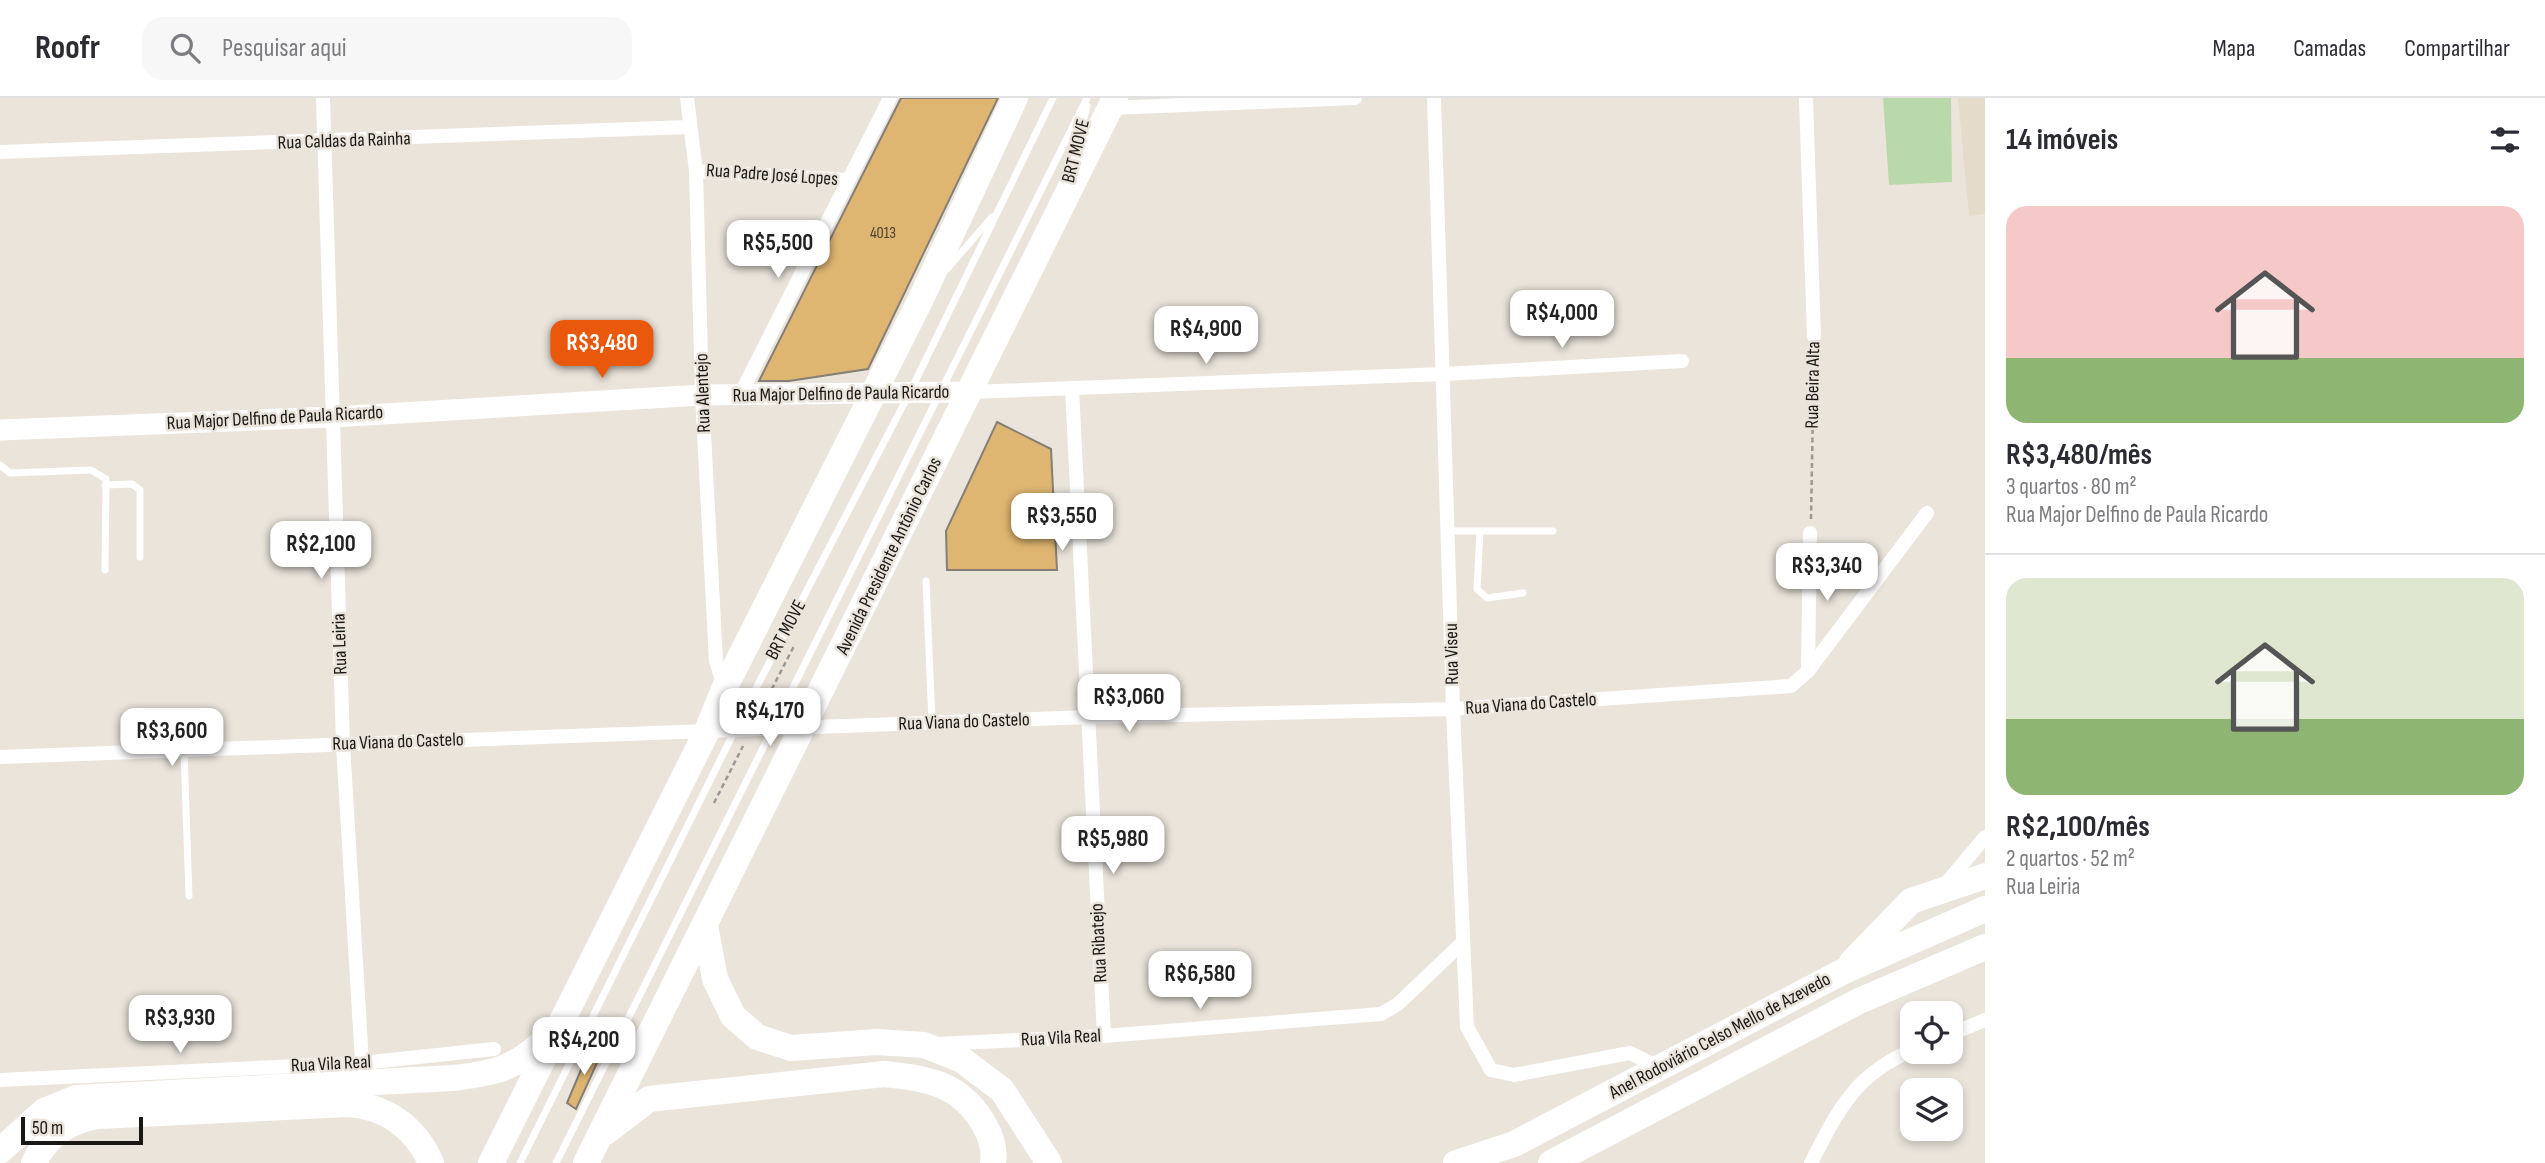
<!DOCTYPE html>
<html lang="pt">
<head>
<meta charset="utf-8">
<style>
	body { margin:0; font-family:"Sofia Sans Condensed",sans-serif; background:#f7f7f7; color:#2b2b33; height:100vh; display:flex; flex-direction:column; font-size:26px; white-space:nowrap }
	* { box-sizing:border-box; margin:0 }
	p { font-size:23px; color:#7c7c81 }
	.icon { flex:none; width:38px; height:38px; fill:none; stroke:currentColor; stroke-width:2; stroke-linecap:round; stroke-linejoin:round }
	.map { position:relative; flex:1; overflow:hidden }
	.panel { display:flex; flex-direction:column; background:#fff; width:560px }
	.panel>* { flex:none }
	.fabs { position:absolute; left:1900px; top:903px; display:grid; gap:14px }
	.fabs a { display:grid; place-items:center; width:63px; height:63px; border-radius:14px; background:#fff; box-shadow:0 4px 10px #0003; font-size:35px }
	.scale { position:absolute; left:21px; bottom:18px; width:122px; box-sizing:border-box; padding-left:7px; border:4px solid #1a1815; border-top:0; font-size:19px; line-height:24px; white-space:nowrap; color:#1a1815; -webkit-text-stroke:5px #eae4db; paint-order:stroke }
	.price { position:absolute; translate:-50% -60px; padding:0 16px; border-radius:14px; background:#fff; color:#222; font-size:23px; line-height:46px; filter:drop-shadow(0 2px 4px #0008) }
	.price::after { content:''; position:absolute; left:50%; top:42px; width:21px; height:16px; margin-left:-10px; background:inherit; clip-path:polygon(0 0,100% 0,50% 100%) }
	.price.active { background:#ea580c; color:#fff }
	ul { padding:0; list-style:none }
	li { display:grid; align-content:center; gap:14px; height:371px; padding:0 21px }
	li+li { border-top:2px solid #e1e1e2 }
	li span { display:grid; place-items:center; height:217px; border-radius:21px; color:#555 }
	li>.icon { margin-inline-start:auto }
	span .icon { width:126px; height:126px; fill:#fffc; stroke-width:1 }
	li b { font-size:30px }
	h2 { display:flex; justify-content:space-between; align-items:center; height:84px; padding:0 21px; font-size:30px }
	header { display:flex; align-items:center; gap:42px; box-sizing:border-box; height:98px; padding:0 35px; background:#fff; border-bottom:2px solid #e1e1e2 }
	header strong { font-size:33px }
	nav { display:flex; gap:38px; margin-inline-start:auto; font-size:24px }
	.search { width:490px; height:63px; background:#f7f7f7; display:flex; align-items:center; gap:18px; box-sizing:border-box; padding:0 24px; border-radius:21px; color:#7c7c81; font-size:26px }
	main { display:flex; flex:1; min-height:0 }
	.map>svg:first-child { display:block }
	.built { fill:#e5dbcb }
	.pitch { fill:#bad9ab }
	.building { fill:#dfb671; stroke:#847f77; stroke-width:2 }
	.lines { fill:none; stroke-linecap:round; stroke-linejoin:round }
	.path { stroke:#9d9891; stroke-width:2.5; stroke-dasharray:5 3.5; stroke-linecap:butt }
	.lane { stroke:#fff; stroke-width:7 }
	.street { stroke:#fff; stroke-width:14 }
	.secondary { stroke:#fff; stroke-width:21 }
	.highway { stroke:#fff; stroke-width:26 }
	.labels { text-anchor:middle; dominant-baseline:central; stroke-width:5; stroke-linejoin:round; paint-order:stroke }
	.number-label { font-size:16px; fill:#4b402c }
	.street-label { font-size:19px; fill:#1a1815; stroke:#eae4db }
</style>
</head>
<body>
<header>
<strong>Roofr</strong>
<div class="search"><svg class="icon" aria-label="search" viewBox="0 0 24 24"><circle cx="10" cy="10" r="6"/><path d="M15 15l6 6"/></svg>Pesquisar aqui</div>
<nav><a>Mapa</a><a>Camadas</a><a>Compartilhar</a></nav>
</header>
<main>
<div class="map">
<svg width="1985" height="1065" viewBox="0 0 1985 1065">
	<rect width="100%" height="100%" fill="#eae4db"/>
	<path class="built" d="M1958,0H1985V116L1969,118Z"/>
	<path class="pitch" d="M1883,0H1951L1952,84L1889,87Z"/>
	<path class="building" d="M901,0H998L868,271L789,283H759Z
		M997,324L1051,351L1057,472H947L946,433Z
		M591,948L602,954L576,1011L567,1005Z"/>
	<g class="lines">
		<path class="path" d="M1811,421L1814,253
			M760,614L795,546
			M714,705L743,648"/>
		<path class="lane" d="M1075,54L1087,8
			M947,171L992,119
			M0,367L10,375L91,372L106,381L105,472
			M105,387L132,386L140,392V459
			M1449,433H1553
			M1480,433L1477,491L1487,500L1523,495
			M926,483L932,624
			M184,653L189,798
			M520,1065L753,596L909,296L1053,0
			M556,1065L1087,0"/>
		<path class="street" d="M323,0L343,646L362,965
			M687,0L696,73L702,297L716,563L724,588
			M1434,0L1453,611L1467,929L1491,972L1514,977L1630,955L1661,970
			M1806,0L1814,238
			M1110,10L1355,0
			M0,54L689,29
			M696,73L848,82
			M1072,290L1104,938
			M969,294L1444,276L1682,263
			M740,297L890,0
			M1808,573L1810,435
			M0,659L1088,619L1453,611L1791,588L1808,573L1927,415
			M1943,789L1985,739
			M1951,936L1985,922
			M937,946L1104,938L1381,916L1398,906L1463,844
			M0,982L362,965L494,951
			M1811,1065C1838,1012 1855,976 1913,952"/>
		<path class="secondary" d="M0,332L333,319L702,297L969,294"/>
		<path class="highway" d="M705,827L715,881L733,918L757,939L791,950L877,944L924,947L962,962L1002,992L1049,1065
			M1852,864L1911,803L1985,778
			M606,1034L649,1001L884,976C928,980 962,986 985,1028C991,1039 995,1053 993,1065
			M0,1053L44,1013L76,1000L453,980C496,975 515,971 547,940
			M34,1065C46,1038 70,1023 97,1018L348,1006C386,1008 416,1030 431,1065
			M491,1065L707,633L725,589L919,205L1015,0
			M586,1065L1115,0
			M1456,1065L1514,1046L1844,873L1985,811
			M1551,1065L1859,903L1985,849"/>
	</g>
	<g class="labels">
		<g class="number-label">
			<text x="883" y="135">4013</text>
		</g>
		<g class="street-label">
			<text transform="translate(344 43) rotate(-2)">Rua Caldas da Rainha</text>
			<text transform="translate(1076 53) rotate(-76)">BRT MOVE</text>
			<text transform="translate(772 77) rotate(4)">Rua Padre José Lopes</text>
			<text transform="translate(1813 287) rotate(-89)">Rua Beira Alta</text>
			<text transform="translate(703 295) rotate(-92)">Rua Alentejo</text>
			<text transform="translate(841 296) rotate(-1)">Rua Major Delfino de Paula Ricardo</text>
			<text transform="translate(275 320) rotate(-3)">Rua Major Delfino de Paula Ricardo</text>
			<text transform="translate(889 458) rotate(-64)">Avenida Presidente Antônio Carlos</text>
			<text transform="translate(786 532) rotate(-62)">BRT MOVE</text>
			<text transform="translate(340 546) rotate(-92)">Rua Leiria</text>
			<text transform="translate(1452 556) rotate(-91)">Rua Viseu</text>
			<text transform="translate(1531 606) rotate(-4)">Rua Viana do Castelo</text>
			<text transform="translate(964 624) rotate(-2)">Rua Viana do Castelo</text>
			<text transform="translate(398 644) rotate(-2)">Rua Viana do Castelo</text>
			<text transform="translate(1099 845) rotate(-93)">Rua Ribatejo</text>
			<text transform="translate(1720 938) rotate(-28)">Anel Rodoviário Celso Mello de Azevedo</text>
			<text transform="translate(1061 940) rotate(-3)">Rua Vila Real</text>
			<text transform="translate(331 966) rotate(-3)">Rua Vila Real</text>
		</g>
	</g>
</svg>
<div class="fabs">
<a><svg class="icon" aria-label="locate" viewBox="0 0 24 24"><circle cx="12" cy="12" r="6"/><path d="M12 2v4M12 18v4M2 12h4M18 12h4"/></svg></a>
<a><svg class="icon" aria-label="layers" viewBox="0 0 24 24"><path d="M12 4l9 5-9 5-9-5zM3 14l9 5 9-5"/></svg></a>
</div>
<div class="scale">50 m</div>
<b class="price" style="left:778px;top:182px">R$5,500</b>
<b class="price" style="left:1562px;top:252px">R$4,000</b>
<b class="price" style="left:1206px;top:268px">R$4,900</b>
<b class="price active" style="left:602px;top:282px">R$3,480</b>
<b class="price" style="left:1062px;top:455px">R$3,550</b>
<b class="price" style="left:321px;top:483px">R$2,100</b>
<b class="price" style="left:1827px;top:505px">R$3,340</b>
<b class="price" style="left:1129px;top:636px">R$3,060</b>
<b class="price" style="left:770px;top:650px">R$4,170</b>
<b class="price" style="left:172px;top:670px">R$3,600</b>
<b class="price" style="left:1113px;top:778px">R$5,980</b>
<b class="price" style="left:1200px;top:913px">R$6,580</b>
<b class="price" style="left:180px;top:957px">R$3,930</b>
<b class="price" style="left:584px;top:979px">R$4,200</b>
</div>
<section class="panel">
<h2>14 imóveis<svg class="icon" aria-label="filters" viewBox="0 0 24 24"><path d="M4 7h16M4 17h16"/><circle cx="9" cy="7" r="2"/><circle cx="15" cy="17" r="2"/></svg></h2>
<ul>
<li><span style="background:linear-gradient(#f6c9c9 70%,#8fb573 0)"><svg class="icon" aria-label="home" viewBox="0 0 24 24"><path d="M3 11l9-7 9 7M6 9v11h12V9"/></svg></span><div><b>R$3,480/mês</b><p>3 quartos · 80 m²</p><p>Rua Major Delfino de Paula Ricardo</p></div></li>
<li><span style="background:linear-gradient(#dfe7d0 65%,#8fb573 0)"><svg class="icon" aria-label="home" viewBox="0 0 24 24"><path d="M3 11l9-7 9 7M6 9v11h12V9"/></svg></span><div><b>R$2,100/mês</b><p>2 quartos · 52 m²</p><p>Rua Leiria</p></div></li>
</ul>
</section>
</main>
</body>
</html>
